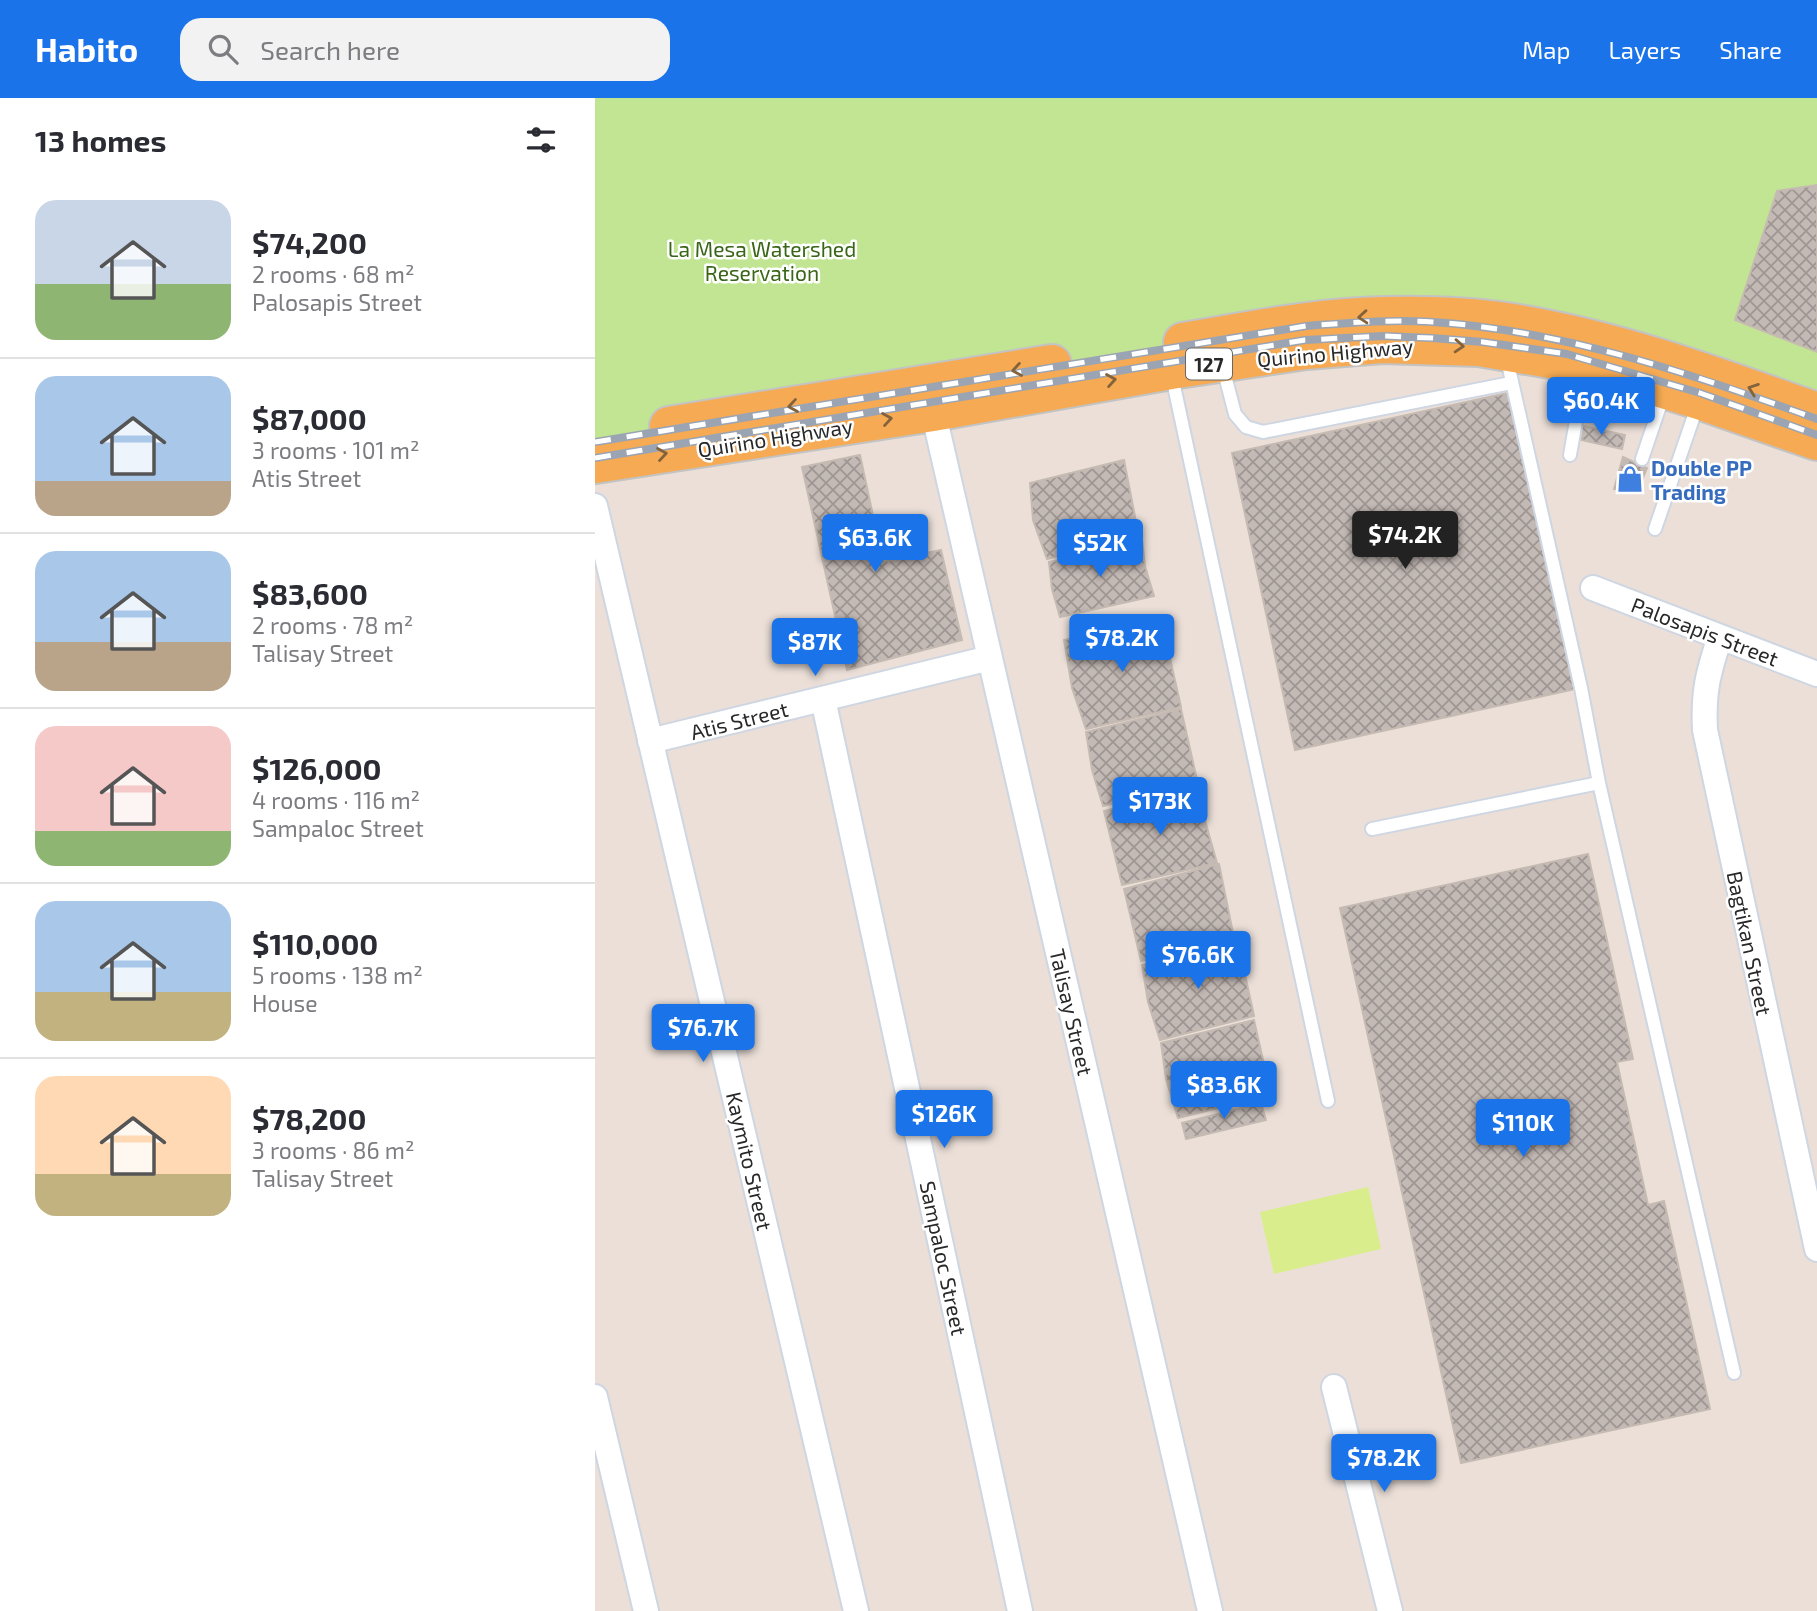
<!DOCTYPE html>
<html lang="en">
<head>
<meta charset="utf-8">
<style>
	body { margin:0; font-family:"Exo 2",sans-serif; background:#f2f2f3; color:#2b2b33; height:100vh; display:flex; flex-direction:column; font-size:26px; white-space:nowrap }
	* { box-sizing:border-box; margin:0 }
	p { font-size:23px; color:#7c7c81 }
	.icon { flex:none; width:38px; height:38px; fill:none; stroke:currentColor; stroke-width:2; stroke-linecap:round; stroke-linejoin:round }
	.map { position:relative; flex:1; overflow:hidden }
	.drawer { display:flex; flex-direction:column; background:#fff; width:595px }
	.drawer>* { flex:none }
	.price { position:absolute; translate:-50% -60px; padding:0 16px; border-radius:7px; background:#1a73e8; color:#fff; font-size:23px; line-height:46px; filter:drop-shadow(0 2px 4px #0008) }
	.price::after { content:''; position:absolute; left:50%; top:42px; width:21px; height:16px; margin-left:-10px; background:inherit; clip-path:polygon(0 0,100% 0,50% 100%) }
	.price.active { background:#222; color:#fff }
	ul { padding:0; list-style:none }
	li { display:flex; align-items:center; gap:21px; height:175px; padding:0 35px }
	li+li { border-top:2px solid #e1e1e2 }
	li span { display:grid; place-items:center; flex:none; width:196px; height:140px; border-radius:21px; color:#555 }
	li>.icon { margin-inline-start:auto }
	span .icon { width:84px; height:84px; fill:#fffc; stroke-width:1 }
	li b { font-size:30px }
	h2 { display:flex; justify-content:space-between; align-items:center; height:84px; padding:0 35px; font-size:30px }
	header { display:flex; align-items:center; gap:42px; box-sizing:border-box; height:98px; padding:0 35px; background:#1a73e8; color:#fff }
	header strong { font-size:33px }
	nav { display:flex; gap:38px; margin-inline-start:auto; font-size:24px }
	.search { width:490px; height:63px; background:#f2f2f3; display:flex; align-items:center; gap:18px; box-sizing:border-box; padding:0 24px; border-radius:21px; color:#7c7c81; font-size:26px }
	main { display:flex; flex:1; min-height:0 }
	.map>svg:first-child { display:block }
	.park { fill:#c1e592 }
	.pitch { fill:#daed8d }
	.building { fill:url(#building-cross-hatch); stroke:#c6bbb2; stroke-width:2 }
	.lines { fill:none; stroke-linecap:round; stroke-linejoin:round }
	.service-casing { stroke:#ced6e2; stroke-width:16 }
	.minor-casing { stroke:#ced6e2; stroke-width:28 }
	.primary-casing { stroke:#c3c3c3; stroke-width:42 }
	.service { stroke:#fff; stroke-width:12 }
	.minor { stroke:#fff; stroke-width:24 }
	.primary { stroke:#f5aa53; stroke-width:38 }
	.rail-casing { stroke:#9ba4b3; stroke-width:8 }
	.rail { stroke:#fff; stroke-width:5; stroke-dasharray:16; stroke-linecap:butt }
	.oneway { stroke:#84623b }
	.labels { text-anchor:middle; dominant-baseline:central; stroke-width:5; stroke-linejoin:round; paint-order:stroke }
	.shield { fill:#fff; stroke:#686868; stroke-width:2 }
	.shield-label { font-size:19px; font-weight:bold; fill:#282828 }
	.park-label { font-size:21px; fill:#396616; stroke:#fff }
	.street-label { font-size:21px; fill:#282828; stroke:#fff }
	.shop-label { font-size:21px; font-weight:bold; fill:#366cbe; stroke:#fff; text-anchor:start }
</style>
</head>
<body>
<header>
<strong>Habito</strong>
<div class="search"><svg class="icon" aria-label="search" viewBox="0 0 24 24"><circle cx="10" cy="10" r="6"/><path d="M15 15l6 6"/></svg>Search here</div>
<nav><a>Map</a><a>Layers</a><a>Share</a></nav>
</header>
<main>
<section class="drawer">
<h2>13 homes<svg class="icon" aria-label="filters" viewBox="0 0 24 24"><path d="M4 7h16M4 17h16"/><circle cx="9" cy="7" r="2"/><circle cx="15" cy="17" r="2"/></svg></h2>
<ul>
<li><span style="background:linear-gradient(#c9d6e8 60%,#8fb573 0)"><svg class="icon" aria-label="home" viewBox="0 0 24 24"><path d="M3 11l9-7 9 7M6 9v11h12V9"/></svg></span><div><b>$74,200</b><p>2 rooms · 68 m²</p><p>Palosapis Street</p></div></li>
<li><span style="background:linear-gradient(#a9c7e8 75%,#b9a48a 0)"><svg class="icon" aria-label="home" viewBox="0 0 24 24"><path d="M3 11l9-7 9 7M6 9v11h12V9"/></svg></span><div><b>$87,000</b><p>3 rooms · 101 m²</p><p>Atis Street</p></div></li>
<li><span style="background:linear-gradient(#a9c7e8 65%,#b9a48a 0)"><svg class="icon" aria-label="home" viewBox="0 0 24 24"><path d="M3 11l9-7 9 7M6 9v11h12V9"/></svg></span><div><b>$83,600</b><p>2 rooms · 78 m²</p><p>Talisay Street</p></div></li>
<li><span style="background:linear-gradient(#f6c9c9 75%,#8fb573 0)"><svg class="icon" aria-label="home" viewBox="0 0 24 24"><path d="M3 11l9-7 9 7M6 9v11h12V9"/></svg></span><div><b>$126,000</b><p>4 rooms · 116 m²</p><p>Sampaloc Street</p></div></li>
<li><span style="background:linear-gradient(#a9c7e8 65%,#c2b280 0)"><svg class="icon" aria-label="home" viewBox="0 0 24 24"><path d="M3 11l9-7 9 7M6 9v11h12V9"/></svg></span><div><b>$110,000</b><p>5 rooms · 138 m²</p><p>House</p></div></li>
<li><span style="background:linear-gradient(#ffd9b3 70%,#c2b280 0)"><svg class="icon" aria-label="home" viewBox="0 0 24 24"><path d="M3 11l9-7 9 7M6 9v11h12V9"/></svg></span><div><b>$78,200</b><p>3 rooms · 86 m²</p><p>Talisay Street</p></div></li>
</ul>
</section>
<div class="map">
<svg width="1222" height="1513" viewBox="0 0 1222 1513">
	<defs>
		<pattern id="building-cross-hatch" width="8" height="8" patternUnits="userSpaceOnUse" patternTransform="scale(1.75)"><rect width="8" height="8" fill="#c3b9b5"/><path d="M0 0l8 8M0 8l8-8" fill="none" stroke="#9e9693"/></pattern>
	</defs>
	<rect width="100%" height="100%" fill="#ebdfd8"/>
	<path class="park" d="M0,0H1222V329L888,236L0,352Z"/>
	<path class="pitch" d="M773,1089L786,1151L679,1176L665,1114Z"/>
	<path class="building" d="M1222,87V254L1140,222L1182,93Z
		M917,294L985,590L700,652L637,355Z
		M984,327L1030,337L1027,351L982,341Z
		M265,357L288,464L346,452L367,542L252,572L207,369Z
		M1028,359L1052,370L1043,392L1019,391Z
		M529,362L544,439L452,461L438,422L435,385Z
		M547,442L550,468L559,498L465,519L457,491L454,464Z
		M566,520L586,609L491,631L477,590L469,542Z
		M586,611L603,686L508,708L497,672L491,634Z
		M604,689L611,726L622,765L527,787L509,713Z
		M993,756L1038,961L1022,964L1053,1107L1069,1103L1115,1311L866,1365L745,810Z
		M624,766L639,840L546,863L529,791Z
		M643,844L659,918L565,942L553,904L547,867Z
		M659,922L676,997L583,1020L571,981L566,945Z
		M666,1005L671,1022L591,1041L587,1025Z"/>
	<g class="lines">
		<defs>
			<path id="service" d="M911,257L986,590L1004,685L1139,1275
				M628,270L640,316L651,329L668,334L916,285
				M576,274L733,1003
				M975,357L990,271
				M1047,361L1069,296
				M1060,431L1103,306
				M777,731L1004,685"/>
			<path id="minor" d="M335,300L615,1513
				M0,408L261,1513
				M998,490L1222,576
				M1125,539C1113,575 1108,594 1110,632L1222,1151
				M228,601L425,1513
				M55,643L395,560
				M739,1289L795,1513
				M0,1299L51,1513"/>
			<path id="primary" d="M588,244C655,233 721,219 789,218C828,217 872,218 911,224C1017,240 1121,278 1222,314
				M74,328L457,266
				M0,366L338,314L576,272L711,252L787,246L884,249L991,267L1104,302L1222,343"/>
		</defs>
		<use href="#service" class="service-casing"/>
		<use href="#minor" class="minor-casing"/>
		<use href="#primary" class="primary-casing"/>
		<use href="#service" class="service"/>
		<use href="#minor" class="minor"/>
		<use href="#primary" class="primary"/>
		<defs>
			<path id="rail" d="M0,344L711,228C753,225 795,221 838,224C971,233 1097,276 1222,321
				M0,360L710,242L788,238L837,240L888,244L972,256L1105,295L1222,337"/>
		</defs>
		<use href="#rail" class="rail-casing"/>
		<use href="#rail" class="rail"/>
	</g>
	<defs><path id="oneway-chevron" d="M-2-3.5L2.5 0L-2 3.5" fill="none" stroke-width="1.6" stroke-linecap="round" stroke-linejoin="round" transform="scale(1.75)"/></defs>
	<g class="oneway">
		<use href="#oneway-chevron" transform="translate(768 219) rotate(176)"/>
		<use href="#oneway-chevron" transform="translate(864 248) rotate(4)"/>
		<use href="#oneway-chevron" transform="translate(422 272) rotate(170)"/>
		<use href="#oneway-chevron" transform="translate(516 282) rotate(-10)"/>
		<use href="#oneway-chevron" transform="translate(1158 291) rotate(-160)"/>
		<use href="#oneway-chevron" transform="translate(198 308) rotate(171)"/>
		<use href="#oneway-chevron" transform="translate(292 321) rotate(-9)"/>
		<use href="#oneway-chevron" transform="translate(67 356) rotate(-9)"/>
	</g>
	<defs>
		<symbol id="shop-bare" viewBox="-9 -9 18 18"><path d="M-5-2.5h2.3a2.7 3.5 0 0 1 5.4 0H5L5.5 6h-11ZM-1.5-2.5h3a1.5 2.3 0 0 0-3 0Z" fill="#3f7fe0" stroke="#fff" stroke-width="2.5" paint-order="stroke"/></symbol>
	</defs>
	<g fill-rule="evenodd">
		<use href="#shop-bare" x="1016" y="362" width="38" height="38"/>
	</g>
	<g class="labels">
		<rect class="shield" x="591" y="250.5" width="46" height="31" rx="5"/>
		<g class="shield-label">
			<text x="614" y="266">127</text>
		</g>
		<g class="park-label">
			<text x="167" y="150">La Mesa Watershed<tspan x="167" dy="24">Reservation</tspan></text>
		</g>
		<g class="street-label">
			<text transform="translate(740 254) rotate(-5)">Quirino Highway</text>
			<text transform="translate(180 339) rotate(-9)">Quirino Highway</text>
			<text transform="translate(1110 533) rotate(21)">Palosapis Street</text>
			<text transform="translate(144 622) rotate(-14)">Atis Street</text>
			<text transform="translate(1155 845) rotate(78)">Bagtikan Street</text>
			<text transform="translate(477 914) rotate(77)">Talisay Street</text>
			<text transform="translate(155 1063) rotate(77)">Kaymito Street</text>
			<text transform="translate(349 1160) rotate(78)">Sampaloc Street</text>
		</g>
		<g class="shop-label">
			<text x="1056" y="369">Double PP<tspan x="1056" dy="24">Trading</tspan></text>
		</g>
	</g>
</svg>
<b class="price" style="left:1006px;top:339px">$60.4K</b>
<b class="price active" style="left:810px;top:473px">$74.2K</b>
<b class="price" style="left:280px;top:476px">$63.6K</b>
<b class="price" style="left:505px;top:481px">$52K</b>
<b class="price" style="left:527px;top:576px">$78.2K</b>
<b class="price" style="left:220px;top:580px">$87K</b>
<b class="price" style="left:565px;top:739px">$173K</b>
<b class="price" style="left:603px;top:893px">$76.6K</b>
<b class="price" style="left:108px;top:966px">$76.7K</b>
<b class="price" style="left:629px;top:1023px">$83.6K</b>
<b class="price" style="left:349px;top:1052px">$126K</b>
<b class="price" style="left:928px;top:1061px">$110K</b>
<b class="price" style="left:789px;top:1396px">$78.2K</b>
</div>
</main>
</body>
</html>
